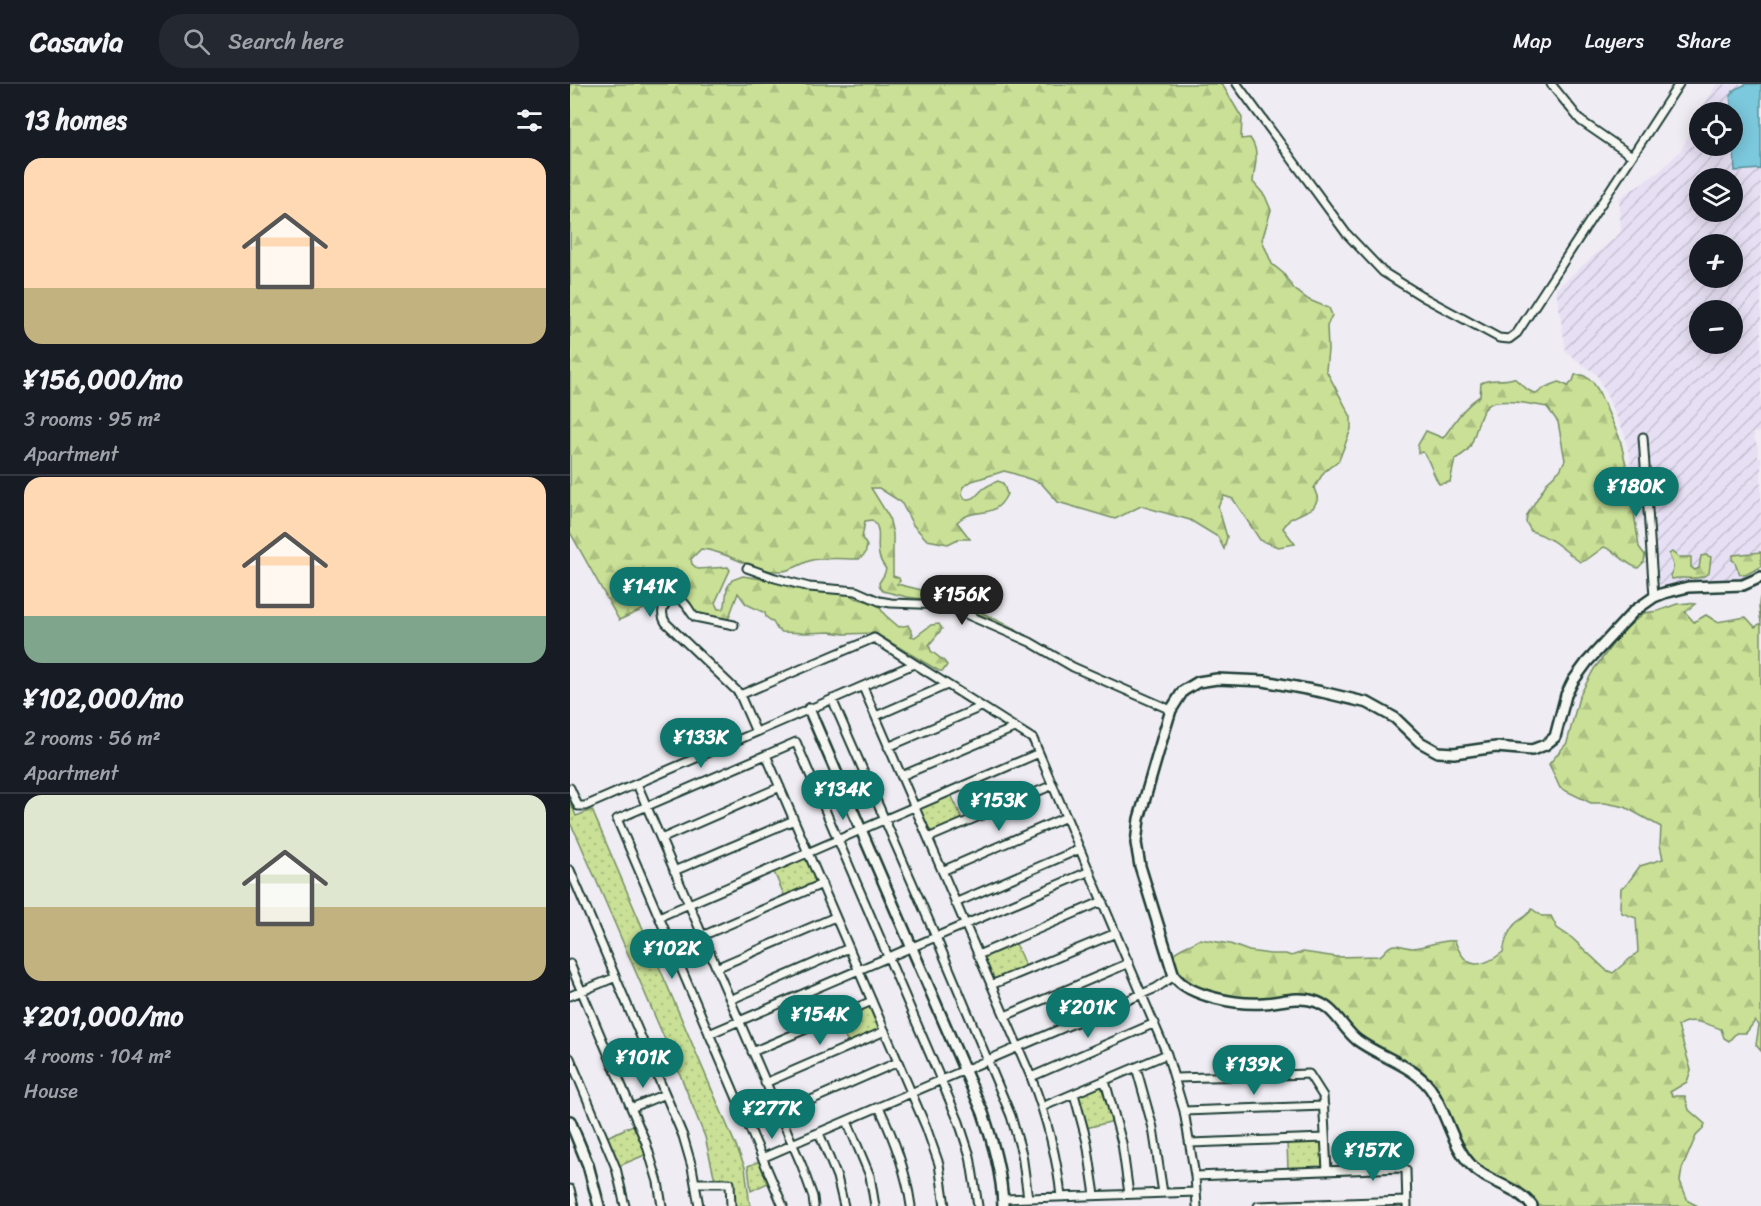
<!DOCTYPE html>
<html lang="en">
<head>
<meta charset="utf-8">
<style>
	body { margin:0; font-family:Sriracha,sans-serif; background:#242831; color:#f1f3f6; height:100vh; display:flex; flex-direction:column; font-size:22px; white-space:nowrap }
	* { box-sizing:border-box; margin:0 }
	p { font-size:20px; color:#9ea1a6 }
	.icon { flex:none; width:33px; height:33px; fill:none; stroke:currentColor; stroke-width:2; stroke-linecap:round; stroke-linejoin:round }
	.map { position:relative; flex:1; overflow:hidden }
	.side { display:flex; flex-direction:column; background:#171b24; width:570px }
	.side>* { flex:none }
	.tools { position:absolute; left:1119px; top:18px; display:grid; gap:12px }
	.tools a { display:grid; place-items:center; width:54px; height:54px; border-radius:50%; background:#171b24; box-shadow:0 3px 15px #0003; font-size:30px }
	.price { position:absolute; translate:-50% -51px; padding:0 14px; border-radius:21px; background:#0f766e; color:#fff; font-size:20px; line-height:39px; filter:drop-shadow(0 2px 3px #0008) }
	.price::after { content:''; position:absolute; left:50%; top:36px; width:18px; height:14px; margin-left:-9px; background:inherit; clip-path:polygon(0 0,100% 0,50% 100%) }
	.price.on { background:#222; color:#fff }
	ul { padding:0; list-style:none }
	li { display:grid; align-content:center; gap:12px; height:318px; padding:0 24px }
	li+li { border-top:2px solid #363941 }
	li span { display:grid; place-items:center; height:186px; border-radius:18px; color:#555 }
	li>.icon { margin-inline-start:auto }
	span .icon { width:108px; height:108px; fill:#fffc; stroke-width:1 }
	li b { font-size:26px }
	h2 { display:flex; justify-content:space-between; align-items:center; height:72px; padding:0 24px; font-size:26px }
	header { display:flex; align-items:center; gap:36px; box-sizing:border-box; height:84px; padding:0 30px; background:#171b24; border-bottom:2px solid #363941 }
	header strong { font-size:28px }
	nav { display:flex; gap:33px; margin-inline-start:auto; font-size:21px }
	.search { width:420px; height:54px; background:#242831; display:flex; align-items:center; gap:15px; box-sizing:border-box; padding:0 21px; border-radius:24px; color:#9ea1a6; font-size:22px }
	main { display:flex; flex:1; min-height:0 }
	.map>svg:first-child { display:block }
	.industrial { fill:url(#industrial-furrows); fill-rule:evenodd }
	.forest { fill:url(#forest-firs); stroke:#748e65; stroke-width:1.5 }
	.park { fill:url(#park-dots); stroke:#748e65; stroke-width:1.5 }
	.water { fill:#7cc8dc; stroke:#579099; stroke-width:1.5 }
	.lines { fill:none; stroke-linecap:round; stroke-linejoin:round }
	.minor-casing { stroke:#1f3d34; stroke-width:11 }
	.tertiary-casing { stroke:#1f3d34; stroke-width:14 }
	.minor { stroke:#f6f6f2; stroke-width:7 }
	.tertiary { stroke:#f6f6f2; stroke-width:9 }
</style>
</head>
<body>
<header>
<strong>Casavia</strong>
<div class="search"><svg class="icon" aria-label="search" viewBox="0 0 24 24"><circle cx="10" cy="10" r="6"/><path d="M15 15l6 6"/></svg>Search here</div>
<nav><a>Map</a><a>Layers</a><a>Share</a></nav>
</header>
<main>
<section class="side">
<h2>13 homes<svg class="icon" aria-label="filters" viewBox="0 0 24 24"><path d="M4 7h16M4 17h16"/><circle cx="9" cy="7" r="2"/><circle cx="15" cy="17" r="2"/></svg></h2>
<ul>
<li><span style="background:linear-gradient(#ffd9b3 70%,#c2b280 0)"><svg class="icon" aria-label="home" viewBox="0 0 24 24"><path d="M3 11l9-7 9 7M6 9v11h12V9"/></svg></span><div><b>¥156,000/mo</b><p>3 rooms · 95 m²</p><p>Apartment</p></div></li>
<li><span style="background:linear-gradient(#ffd9b3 75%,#7fa58c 0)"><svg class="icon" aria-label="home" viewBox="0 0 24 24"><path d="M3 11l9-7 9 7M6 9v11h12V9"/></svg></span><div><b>¥102,000/mo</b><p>2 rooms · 56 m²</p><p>Apartment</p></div></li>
<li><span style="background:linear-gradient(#dfe7d0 60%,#c2b280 0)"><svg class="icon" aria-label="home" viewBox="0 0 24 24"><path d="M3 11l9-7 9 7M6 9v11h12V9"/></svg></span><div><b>¥201,000/mo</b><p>4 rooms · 104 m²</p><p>House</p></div></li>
</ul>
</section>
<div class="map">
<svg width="1191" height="1122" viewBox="0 0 1191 1122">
	<defs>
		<pattern id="industrial-furrows" width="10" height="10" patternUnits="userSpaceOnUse" patternTransform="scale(1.5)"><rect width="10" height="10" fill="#e7e0f4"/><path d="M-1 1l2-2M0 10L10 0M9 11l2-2" fill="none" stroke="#c6c1d2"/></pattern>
		<pattern id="forest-firs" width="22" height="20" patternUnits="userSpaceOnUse" patternTransform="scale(1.5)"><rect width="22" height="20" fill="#c9e096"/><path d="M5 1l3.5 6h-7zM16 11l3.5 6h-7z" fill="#acc182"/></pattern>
		<pattern id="park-dots" width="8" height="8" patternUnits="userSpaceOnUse" patternTransform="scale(1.5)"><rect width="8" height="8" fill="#c9e096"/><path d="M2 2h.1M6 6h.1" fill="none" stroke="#acc182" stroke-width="1.8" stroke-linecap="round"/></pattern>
	</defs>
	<rect width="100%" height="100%" fill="#efecf3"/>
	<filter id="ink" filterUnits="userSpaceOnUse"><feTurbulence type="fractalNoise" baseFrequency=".0167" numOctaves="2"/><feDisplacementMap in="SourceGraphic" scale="12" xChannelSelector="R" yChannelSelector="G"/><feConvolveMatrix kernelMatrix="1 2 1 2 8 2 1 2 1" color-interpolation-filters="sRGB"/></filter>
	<g filter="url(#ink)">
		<path class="industrial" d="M1148,0H1191V348L1184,349V354L1188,363V373H1191V468L1165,470L1162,472V475L1164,476L1167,485L1175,491L1191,483V488L1175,496L1091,501L1090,500L1079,503L1076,461L1068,411L1055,351L1027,291L996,268L986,205L1051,148L1049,114L1090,87L1111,66L1120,49L1129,41L1126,34L1130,26L1139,14L1144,4ZM1130,28H1162V62H1130ZM1130,94H1162V128H1130ZM1130,160H1162V194H1130ZM1130,226H1162V260H1130Z"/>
		<path class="forest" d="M0,0H652L672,34L671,55L680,54C691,69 684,82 683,98L695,112L701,126L692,156L702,180L713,189L724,205L739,216L759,224L762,231L757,242L758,266L756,286L781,333V345L769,376L754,388L744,404L748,415L743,424L720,435L713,444L725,460L708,463L690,456L663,415L654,412L648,422L657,453L654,465L648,453L620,436L571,422L545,435L488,418L471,399L442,389L434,387L428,389L402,397L393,403L392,410L395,415C406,416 406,411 413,405C417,402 423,399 428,397L433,399L437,410C424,438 405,421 387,438L400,455H388L378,460L357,456L343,441L331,418L309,404H301L319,433L323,450V492L329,494L330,497L327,500L372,511L406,524L410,528L446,545L450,551L375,518L337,513L313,507L310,504L309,499L314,491L316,485C313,481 310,476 309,471C306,458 313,445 302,436L295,437L292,454L297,462L295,470L289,475C274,475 258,473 242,476C232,479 221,487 212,487C183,489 159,467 131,465L121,475L122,480L128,485L158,483L160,486L145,519L148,525H152L155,522L157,504L162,496L173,492L277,509L285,514L307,520L315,531L329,543L338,541L343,550L341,552L345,553L361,541L369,540L372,545L359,561L361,567L374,577L377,581L373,587H369L305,549L274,550L260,548L236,549L212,548L207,545L203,538L196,533L195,529L176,520L168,509L158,536L126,531L101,513L49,536L0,448Z
			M1005,291H1013L1022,297L1028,306L1050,355L1059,394L1069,463L1075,471L1074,478L1068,484C1054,480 1047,467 1034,463L1016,476L1010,478C992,465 984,454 961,447L956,438L957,431L978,397L990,386L995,376L988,338L977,323C961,320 942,316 926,318C907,321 908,351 899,364C896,369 890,372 885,375L880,398L869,400C862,389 861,378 853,368L848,369V361L856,347L873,354C885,338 893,323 910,312L911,299C922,294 931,298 944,294L958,306L966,310L976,303L989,298L998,302L1003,297Z
			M1102,468L1108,473H1121V483L1125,486L1129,484L1131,472L1136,471L1141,473L1139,489C1128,498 1115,492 1102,495L1100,491C1107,483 1101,478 1099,470Z
			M1191,468V483L1175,491L1170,490L1164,477L1162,476L1163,471Z
			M1191,511V967L1186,961L1189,941L1185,937L1176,949H1166L1159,957L1154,954L1151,945C1137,940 1120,932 1108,942L1121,986L1117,998L1100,1008L1103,1012H1115L1119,1026L1135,1040L1133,1045L1126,1052L1112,1085L1110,1097L1118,1117L1128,1122H966L951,1105L923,1092L912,1085L902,1075L867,1010L792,955L741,912L728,911L684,916L664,914L650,910L626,902L616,897L602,876L603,870C611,863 621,861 630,855L660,860L679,867L700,870H716L721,872L733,868L767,873L809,872C814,870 815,866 819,863C826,858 835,864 843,864C857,863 872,855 885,857C895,886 911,885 933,868C935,857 938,846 946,839C952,834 958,832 962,825L972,832H981L987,844L1002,854L1036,886L1043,889L1068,868L1066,834L1052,829L1050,823L1051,804L1057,800L1070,782L1093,775L1090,761L1091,743L1055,723L1035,719H1021L990,704L979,680L997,659L1009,613L1024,585L1052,548L1074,529L1088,527L1107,520L1119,519L1125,520L1115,528L1124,538L1136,531L1147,538L1176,533L1185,543L1191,539C1190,530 1187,519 1191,511Z"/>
		<path class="park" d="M381,710L393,737L360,750L349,726L350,724Z
			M0,717L6,732L22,726L175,1083L180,1122H164L163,1098L161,1096H145L135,1053L109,988L7,752L0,739Z
			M236,773L247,799L215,813L203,786Z
			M445,858L456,884L423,897L412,873Z
			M300,921L310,945L278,960L267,934Z
			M533,1001L544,1037L516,1044L508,1012Z
			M65,1040L77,1070L49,1082L37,1053Z
			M751,1057L753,1083L752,1085L718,1086L717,1058Z
			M190,1077L200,1098L181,1107L178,1082Z"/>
		<path class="water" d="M1177,0H1191V85L1165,87L1162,28L1160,12L1165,5Z"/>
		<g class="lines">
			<defs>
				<path id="minor" d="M667,0L776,149L813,188L855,214L929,254L939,255L947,249L1109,0
					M981,0L1011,37L1062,72
					M1073,353L1084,513
					M177,484L205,494L239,503L286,507L309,517L321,519L375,521L460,558L503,583L601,626
					M164,541L125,533C120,529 118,521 113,518C100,508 86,525 96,539L169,609L186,648
					M293,603L461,993C476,1032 487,1071 491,1113
					M170,611L304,554L463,655L597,970L614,1027L625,1092L627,1122
					M262,615L366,853L441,1032L452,1070L458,1114
					M306,632L377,601
					M318,663L411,623
					M196,671L356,1043L369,1080L375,1122
					M331,692L444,644
					M67,700L232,1082L243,1113L244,1122
					M0,704L8,722H15L344,580
					M358,754L483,701
					M91,755L210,703
					M0,786L113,1052L122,1083L129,1122
					M104,787L224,736
					M372,787L496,733
					M385,819L510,765
					M89,833L469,669
					M132,852L252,800
					M408,871L533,817
					M0,880L76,1059L88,1098L92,1122
					M146,884L265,833
					M421,901L546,849
					M0,912L46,893
					M160,916L279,864
					M435,932L559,879
					M139,950L520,787
					M182,968L302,917
					M0,974L46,1084L55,1122
					M566,983L583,1044L593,1109
					M461,993L585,939
					M606,994L739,990L753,1012L757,1087
					M535,997L552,1059L559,1110
					M195,999L315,947
					M504,1010L517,1058L525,1111
					M309,1023C324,1055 336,1086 341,1122
					M472,1023L597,970
					M61,1024L95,1010
					M614,1027L754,1022
					M209,1030L328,978
					M277,1037L300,1092L305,1122
					M249,1049L267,1093L274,1122
					M620,1059L755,1054
					M222,1060L586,904L604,892
					M192,1074L222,1061
					M625,1092L832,1084L836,1086L837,1122
					M126,1099H160L161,1122
					M0,1105L4,1122
					M433,1115L626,1108
					M213,1122L47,735L226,658L389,1038L400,1072L408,1122
					M688,1122L837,1117"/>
				<path id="tertiary" d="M239,625L413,1029C423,1059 432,1090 433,1122
					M0,1037L18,1081L29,1122
					M962,1122C946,1101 919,1100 901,1081C881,1060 877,1028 860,1004C843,981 810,973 787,956C772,944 765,923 744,917C728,912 710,918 694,919C668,921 620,913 604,892L570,782L566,759L569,735L593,652L601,626L613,607L628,598L647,595L694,597L752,608L798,619L825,634L850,658L868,668L884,669L926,663L962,666L975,661L985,653L996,611L1003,597L1017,578L1064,527L1084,513L1094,509L1118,503L1173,501L1191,493"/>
			</defs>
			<use href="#minor" class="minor-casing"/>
			<use href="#tertiary" class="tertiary-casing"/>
			<use href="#minor" class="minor"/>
			<use href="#tertiary" class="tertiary"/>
		</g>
	</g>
</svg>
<div class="tools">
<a><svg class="icon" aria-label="locate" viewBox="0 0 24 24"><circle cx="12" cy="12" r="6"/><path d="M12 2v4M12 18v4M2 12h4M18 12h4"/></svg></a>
<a><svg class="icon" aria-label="layers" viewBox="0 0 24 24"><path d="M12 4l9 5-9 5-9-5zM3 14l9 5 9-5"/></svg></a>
<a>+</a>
<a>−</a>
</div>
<b class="price" style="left:1066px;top:434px">¥180K</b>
<b class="price" style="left:80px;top:534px">¥141K</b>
<b class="price on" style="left:392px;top:542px">¥156K</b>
<b class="price" style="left:131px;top:685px">¥133K</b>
<b class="price" style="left:273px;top:737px">¥134K</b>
<b class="price" style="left:429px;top:748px">¥153K</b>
<b class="price" style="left:102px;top:896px">¥102K</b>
<b class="price" style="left:518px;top:955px">¥201K</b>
<b class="price" style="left:250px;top:962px">¥154K</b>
<b class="price" style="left:73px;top:1005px">¥101K</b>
<b class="price" style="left:684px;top:1012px">¥139K</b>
<b class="price" style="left:202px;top:1056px">¥277K</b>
<b class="price" style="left:803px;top:1098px">¥157K</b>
</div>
</main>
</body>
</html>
